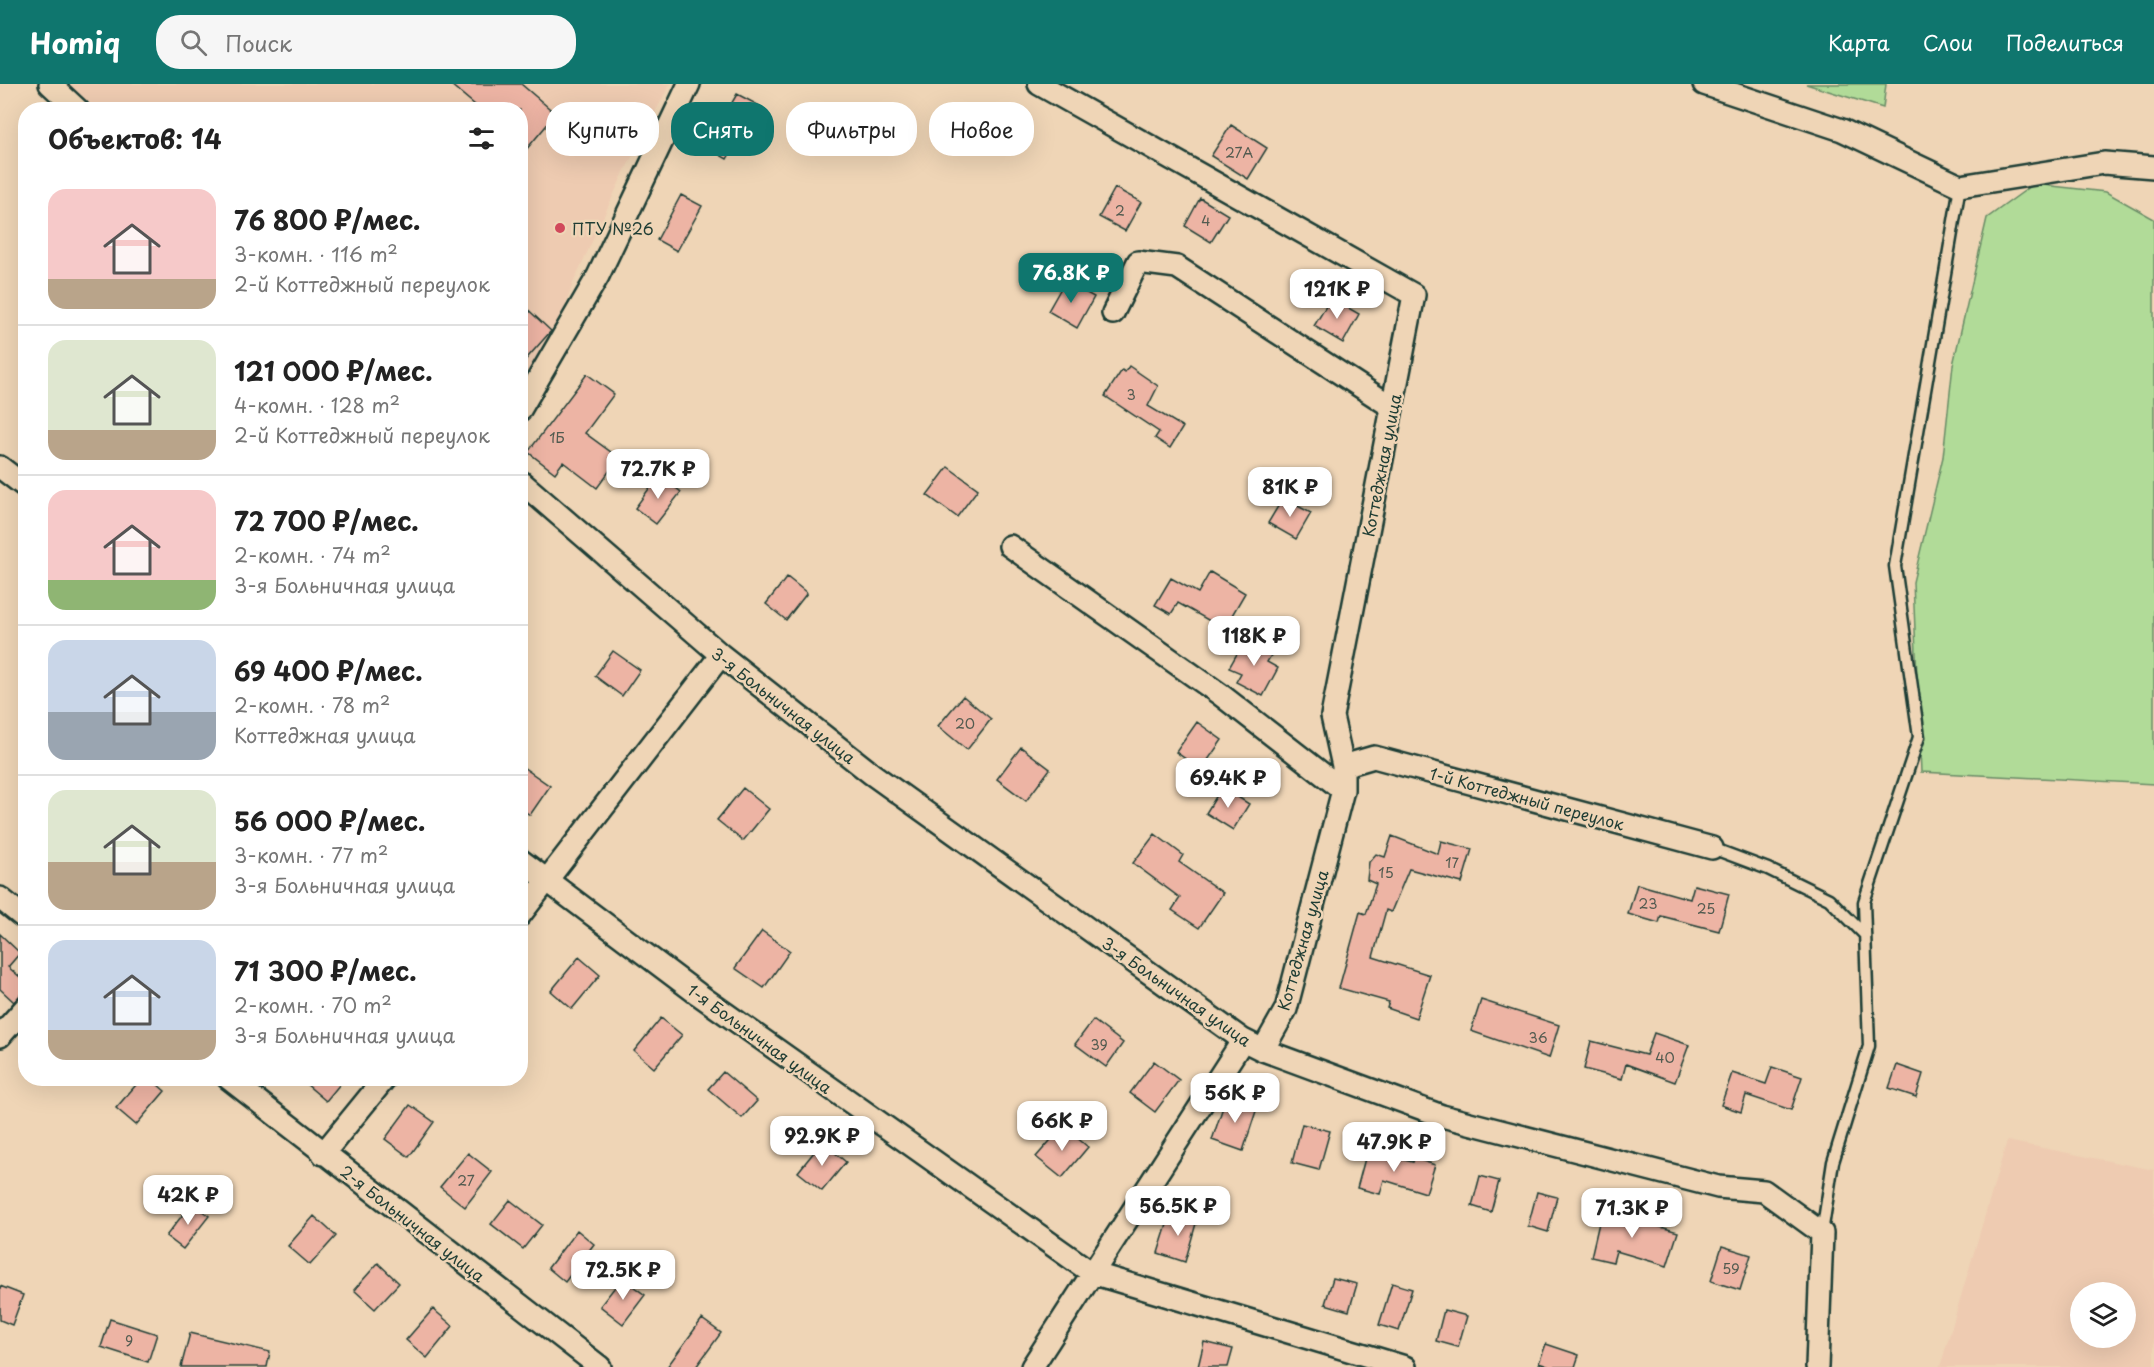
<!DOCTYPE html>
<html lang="ru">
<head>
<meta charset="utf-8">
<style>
	body { margin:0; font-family:"Playpen Sans",sans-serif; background:#f6f6f6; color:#222; height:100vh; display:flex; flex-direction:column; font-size:22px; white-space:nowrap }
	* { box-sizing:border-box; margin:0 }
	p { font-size:20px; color:#767676 }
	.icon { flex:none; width:33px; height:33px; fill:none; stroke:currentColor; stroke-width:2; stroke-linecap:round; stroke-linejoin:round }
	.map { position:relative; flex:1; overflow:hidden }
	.details { position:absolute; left:18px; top:18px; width:510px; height:984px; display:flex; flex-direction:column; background:#fff; border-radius:24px; box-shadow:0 6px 24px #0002 }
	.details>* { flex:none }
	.top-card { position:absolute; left:546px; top:18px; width:570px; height:54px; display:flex; gap:12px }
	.fabs { position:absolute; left:2070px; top:1198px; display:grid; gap:12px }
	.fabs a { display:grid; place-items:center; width:66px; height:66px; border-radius:50%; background:#fff; box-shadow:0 6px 24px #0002; font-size:30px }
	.price { position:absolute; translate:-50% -51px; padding:0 14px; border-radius:12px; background:#fff; color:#222; font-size:20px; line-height:39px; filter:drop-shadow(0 2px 3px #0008) }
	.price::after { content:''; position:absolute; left:50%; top:36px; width:18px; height:14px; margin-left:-9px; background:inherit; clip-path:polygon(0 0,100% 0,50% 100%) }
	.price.current { background:#0f766e; color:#fff }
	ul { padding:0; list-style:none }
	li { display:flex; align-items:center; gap:18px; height:150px; padding:0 30px }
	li+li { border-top:2px solid #e0e0e0 }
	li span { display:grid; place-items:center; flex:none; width:168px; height:120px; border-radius:18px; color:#555 }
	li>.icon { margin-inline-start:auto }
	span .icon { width:72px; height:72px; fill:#fffc; stroke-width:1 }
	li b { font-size:26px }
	h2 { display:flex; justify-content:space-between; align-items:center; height:72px; padding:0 30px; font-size:26px }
	.pill { padding:0 21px; border-radius:24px; background:#fff; box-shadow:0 6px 24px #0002; font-size:21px; line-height:54px }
	.pill.current { background:#0f766e; color:#fff }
	header { display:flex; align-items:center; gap:36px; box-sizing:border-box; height:84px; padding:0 30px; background:#0f766e; color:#fff }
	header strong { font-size:28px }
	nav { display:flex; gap:33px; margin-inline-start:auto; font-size:21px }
	.search { width:420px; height:54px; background:#f6f6f6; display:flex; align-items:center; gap:15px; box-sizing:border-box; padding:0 21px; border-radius:24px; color:#767676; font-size:22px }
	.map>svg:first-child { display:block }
	.built { fill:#eecbb1; fill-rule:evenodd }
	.green { fill:#b1db98; stroke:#688c66; stroke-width:1.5 }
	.building { fill:#edb4a4; stroke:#1f3d34; stroke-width:1.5 }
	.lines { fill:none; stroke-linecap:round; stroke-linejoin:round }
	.lane-casing { stroke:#1f3d34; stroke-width:15 }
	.street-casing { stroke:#1f3d34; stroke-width:26 }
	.lane { stroke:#efd5b6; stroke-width:10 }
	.street { stroke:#efd5b6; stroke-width:21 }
	.poi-dot { fill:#d1495b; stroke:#efd5b6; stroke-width:2 }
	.labels { text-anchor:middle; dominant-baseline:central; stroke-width:5; stroke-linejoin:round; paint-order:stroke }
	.number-label { font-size:14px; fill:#525b50 }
	.poi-label { font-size:16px; fill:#1f3d34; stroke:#efd5b6; text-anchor:start }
	.street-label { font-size:16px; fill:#1f3d34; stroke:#efd5b6 }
</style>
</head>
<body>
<header>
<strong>Homiq</strong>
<div class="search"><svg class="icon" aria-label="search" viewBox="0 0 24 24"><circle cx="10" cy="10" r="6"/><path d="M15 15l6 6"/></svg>Поиск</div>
<nav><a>Карта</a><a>Слои</a><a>Поделиться</a></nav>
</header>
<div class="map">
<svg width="2154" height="1283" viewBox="0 0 2154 1283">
	<rect width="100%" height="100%" fill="#efd5b6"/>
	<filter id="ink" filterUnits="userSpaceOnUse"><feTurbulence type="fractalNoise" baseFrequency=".0167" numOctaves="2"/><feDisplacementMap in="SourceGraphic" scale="12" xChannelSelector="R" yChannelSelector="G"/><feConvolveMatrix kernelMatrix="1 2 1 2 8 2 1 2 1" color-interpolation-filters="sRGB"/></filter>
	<g filter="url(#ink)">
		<path class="built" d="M67,0H670L624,88L573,199L555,253L521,299L520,26L97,25Z
			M2007,1057L2154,1086V1283H1940ZM2080,1209H2126V1254H2080Z"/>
		<path class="green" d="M1806,0H1886L1883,24Z
			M2034,100L2106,108L2154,135V700L1921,688L1913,498L1943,373L1953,281L1987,134Z"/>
		<path class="building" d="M450,0H521L556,30L520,73V26H481Z
			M737,10L758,21L727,75L706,63Z
			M1231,41L1267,64L1248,95L1211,72Z
			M1115,104L1141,118L1125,147L1099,133Z
			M681,111L702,122L677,167L657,156Z
			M1200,114L1228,131L1211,158L1185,142Z
			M1065,197L1094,213L1077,244L1048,227Z
			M1331,214L1359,230L1343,259L1314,242Z
			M520,218L551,247L520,282Z
			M1129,282L1158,302L1148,322L1183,343L1170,364L1155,354L1159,348L1105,312L1122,286L1125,288Z
			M587,290L614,310L585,349L619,374L597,404L563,378L555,389L528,368Z
			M948,383L978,405L957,433L927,411Z
			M659,391L681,408L656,440L635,424Z
			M1283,414L1311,429L1296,455L1268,439Z
			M1210,488L1245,509L1224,545L1178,519L1171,530L1155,521L1171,494L1198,509Z
			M787,493L807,509L786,536L766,520Z
			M1246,554L1273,568L1267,578L1278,584L1263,612L1236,598L1241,589L1229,584Z
			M613,567L640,586L622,612L595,592Z
			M963,612L991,635L967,666L938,642Z
			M1197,638L1222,656L1201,686L1176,668Z
			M1021,663L1050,685L1026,717L997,695Z
			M520,681L550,702L530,731L520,724Z
			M1222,703L1249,720L1233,746L1206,729Z
			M743,704L769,725L743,757L717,736Z
			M1155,750L1183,771L1179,778L1223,809L1199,844L1172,826L1180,814L1133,779Z
			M1392,752L1438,770L1441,757L1472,765L1462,799L1409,785L1391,828L1386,826L1373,873L1430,891L1416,934L1387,924L1389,918L1339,904L1360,828L1366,830L1376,800L1367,796L1369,778L1376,770L1385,773Z
			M1637,800L1690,815L1694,801L1729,810L1719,847L1661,832L1659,839L1628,830Z
			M762,847L790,867L764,904L735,884Z
			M0,850L20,869L8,883L26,898V904L14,918L0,905Z
			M579,873L600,891L572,925L551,907Z
			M1481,916L1559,941L1549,974L1471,947Z
			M661,934L682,951L654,984L634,967Z
			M1093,936L1123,959L1106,983L1075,960Z
			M1654,949L1689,961L1675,998L1626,980L1622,995L1584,985L1591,957L1646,971Z
			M1154,977L1179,996L1155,1028L1130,1009Z
			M1897,981L1923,990L1916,1013L1889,1004Z
			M1772,983L1802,993L1791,1026L1746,1011L1741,1028L1721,1021L1732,989L1766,1000Z
			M723,988L757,1017L742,1034L708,1005Z
			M142,994H150L165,1007L136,1041L116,1024Z
			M299,994H345L326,1017Z
			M1226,1014L1257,1024L1243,1067L1212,1056Z
			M410,1021L434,1038L409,1073L385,1055Z
			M1302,1040L1330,1047L1319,1086L1292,1079Z
			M1063,1042L1088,1063L1062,1094L1036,1073Z
			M822,1058L846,1078L822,1107L798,1088Z
			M1367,1067L1413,1078L1414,1074L1435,1081L1426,1109L1384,1096L1380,1110L1357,1104Z
			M468,1069L492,1088L465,1123L440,1103Z
			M1480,1092L1499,1097L1491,1128L1472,1122Z
			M1537,1108L1557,1113L1548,1148L1528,1142Z
			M510,1116L542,1141L523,1165L491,1140Z
			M192,1119L209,1132L183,1165L166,1152Z
			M1602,1126L1678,1148L1667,1182L1616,1167L1613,1178L1591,1173Z
			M1171,1128L1197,1136L1185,1178L1158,1169Z
			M314,1132L336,1152L310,1181L288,1162Z
			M577,1146L594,1160L565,1198L548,1184Z
			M1722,1162L1751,1171L1740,1206L1711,1197Z
			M378,1179L399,1199L375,1225L354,1206Z
			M622,1194L645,1211L623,1240L600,1222Z
			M1333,1194L1357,1200L1349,1227L1325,1220Z
			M1392,1199L1412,1205L1399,1247L1379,1241Z
			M0,1202L23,1211L12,1241L0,1236Z
			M433,1225L453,1242L427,1274L406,1256Z
			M1444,1226L1467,1232L1458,1263L1436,1257Z
			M110,1235L157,1250L148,1278L101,1263Z
			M702,1235L721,1249L696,1283H667Z
			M190,1249L270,1268L267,1283H181Z
			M1204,1258L1233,1265L1228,1283H1198Z
			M1546,1260L1579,1271L1575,1283H1550L1539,1279Z"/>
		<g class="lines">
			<defs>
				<path id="lane" d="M1712,764L1768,785L1829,815L1865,851
					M1822,1149L1833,1078L1869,962L1864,818L1919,653L1895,482L1960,102"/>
				<path id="street" d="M50,0L78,26
					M1039,0L1414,211L1332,632L1343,682V706L1286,925L1263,966
					M1704,0L1842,46L1960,102L2104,79L2154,83
					M1113,229L1138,178L1177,183L1392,323
					M520,326L598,192L689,0
					M0,383L26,403
					M520,397L721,571L872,690L1243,956L1263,966L1442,1032L1718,1103L1764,1107L1822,1149L1817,1283
					M1010,462L1221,611L1343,706
					M1343,682L1374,673L1712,764
					M520,776L698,910L1092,1189L1405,1283
					M0,814L26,835
					M520,831L721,571
					M0,952L26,923
					M228,994L600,1283
					M323,1070L385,994
					M1032,1283L1243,956"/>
			</defs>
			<use href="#lane" class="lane-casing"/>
			<use href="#street" class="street-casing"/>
			<use href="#lane" class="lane"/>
			<use href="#street" class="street"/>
		</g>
	</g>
	<circle class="poi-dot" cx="560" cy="144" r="6"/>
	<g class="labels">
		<g class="number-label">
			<text x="1239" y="68">27А</text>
			<text x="1120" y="126">2</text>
			<text x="1206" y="136">4</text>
			<text x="1131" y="310">3</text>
			<text x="557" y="353">1Б</text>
			<text x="965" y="639">20</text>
			<text x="1452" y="778">17</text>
			<text x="1386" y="788">15</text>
			<text x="1648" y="819">23</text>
			<text x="1706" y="824">25</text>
			<text x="1538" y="953">36</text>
			<text x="1099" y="960">39</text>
			<text x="1665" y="973">40</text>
			<text x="466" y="1096">27</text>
			<text x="1731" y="1184">59</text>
			<text x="129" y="1256">9</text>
		</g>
		<g class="poi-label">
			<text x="572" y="144">ПТУ №26</text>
		</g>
		<g class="street-label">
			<text transform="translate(1381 381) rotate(-79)">Коттеджная улица</text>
			<text transform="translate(784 621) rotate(38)">3-я Больничная улица</text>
			<text transform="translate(1527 714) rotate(15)">1-й Коттеджный переулок</text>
			<text transform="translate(1302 856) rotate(-74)">Коттеджная улица</text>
			<text transform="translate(1177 907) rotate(35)">3-я Больничная улица</text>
			<text transform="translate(760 954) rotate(36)">1-я Больничная улица</text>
			<text transform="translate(413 1139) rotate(38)">2-я Больничная улица</text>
		</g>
	</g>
</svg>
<div class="fabs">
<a><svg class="icon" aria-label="layers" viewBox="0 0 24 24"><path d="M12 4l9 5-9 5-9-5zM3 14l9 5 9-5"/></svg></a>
</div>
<b class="price current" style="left:1071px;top:220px">76.8K ₽</b>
<b class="price" style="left:1337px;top:236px">121K ₽</b>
<b class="price" style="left:658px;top:416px">72.7K ₽</b>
<b class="price" style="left:1290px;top:434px">81K ₽</b>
<b class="price" style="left:1254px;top:583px">118K ₽</b>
<b class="price" style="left:1228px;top:725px">69.4K ₽</b>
<b class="price" style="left:1235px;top:1040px">56K ₽</b>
<b class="price" style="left:1062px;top:1068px">66K ₽</b>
<b class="price" style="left:822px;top:1083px">92.9K ₽</b>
<b class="price" style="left:1394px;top:1089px">47.9K ₽</b>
<b class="price" style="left:188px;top:1142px">42K ₽</b>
<b class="price" style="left:1178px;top:1153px">56.5K ₽</b>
<b class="price" style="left:1632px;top:1155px">71.3K ₽</b>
<b class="price" style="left:623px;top:1217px">72.5K ₽</b>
<div class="top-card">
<a class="pill">Купить</a>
<a class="pill current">Снять</a>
<a class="pill">Фильтры</a>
<a class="pill">Новое</a>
</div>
<section class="details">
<h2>Объектов: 14<svg class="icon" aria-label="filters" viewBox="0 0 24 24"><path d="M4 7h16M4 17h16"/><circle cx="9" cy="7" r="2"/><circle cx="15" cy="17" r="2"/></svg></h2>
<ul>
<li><span style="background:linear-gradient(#f6c9c9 75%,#b9a48a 0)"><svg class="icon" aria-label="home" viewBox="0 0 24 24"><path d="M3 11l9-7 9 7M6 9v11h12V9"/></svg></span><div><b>76 800 ₽/мес.</b><p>3-комн. · 116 m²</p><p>2-й Коттеджный переулок</p></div></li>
<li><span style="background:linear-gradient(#dfe7d0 75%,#b9a48a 0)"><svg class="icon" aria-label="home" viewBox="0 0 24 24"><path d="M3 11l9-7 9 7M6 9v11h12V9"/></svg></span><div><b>121 000 ₽/мес.</b><p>4-комн. · 128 m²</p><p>2-й Коттеджный переулок</p></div></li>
<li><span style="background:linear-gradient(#f6c9c9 75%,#8fb573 0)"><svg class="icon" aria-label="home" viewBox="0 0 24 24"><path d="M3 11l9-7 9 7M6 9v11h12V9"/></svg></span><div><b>72 700 ₽/мес.</b><p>2-комн. · 74 m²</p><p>3-я Больничная улица</p></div></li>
<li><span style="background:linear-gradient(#c9d6e8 60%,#9aa5b1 0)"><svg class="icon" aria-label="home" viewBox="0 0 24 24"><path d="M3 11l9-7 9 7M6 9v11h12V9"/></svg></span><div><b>69 400 ₽/мес.</b><p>2-комн. · 78 m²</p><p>Коттеджная улица</p></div></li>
<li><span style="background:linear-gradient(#dfe7d0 60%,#b9a48a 0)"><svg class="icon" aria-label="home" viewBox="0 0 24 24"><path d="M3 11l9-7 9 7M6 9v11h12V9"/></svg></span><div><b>56 000 ₽/мес.</b><p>3-комн. · 77 m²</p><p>3-я Больничная улица</p></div></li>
<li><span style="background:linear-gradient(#c9d6e8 75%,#b9a48a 0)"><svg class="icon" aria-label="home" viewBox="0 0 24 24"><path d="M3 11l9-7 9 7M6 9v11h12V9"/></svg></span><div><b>71 300 ₽/мес.</b><p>2-комн. · 70 m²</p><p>3-я Больничная улица</p></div></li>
</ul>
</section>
</div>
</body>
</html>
